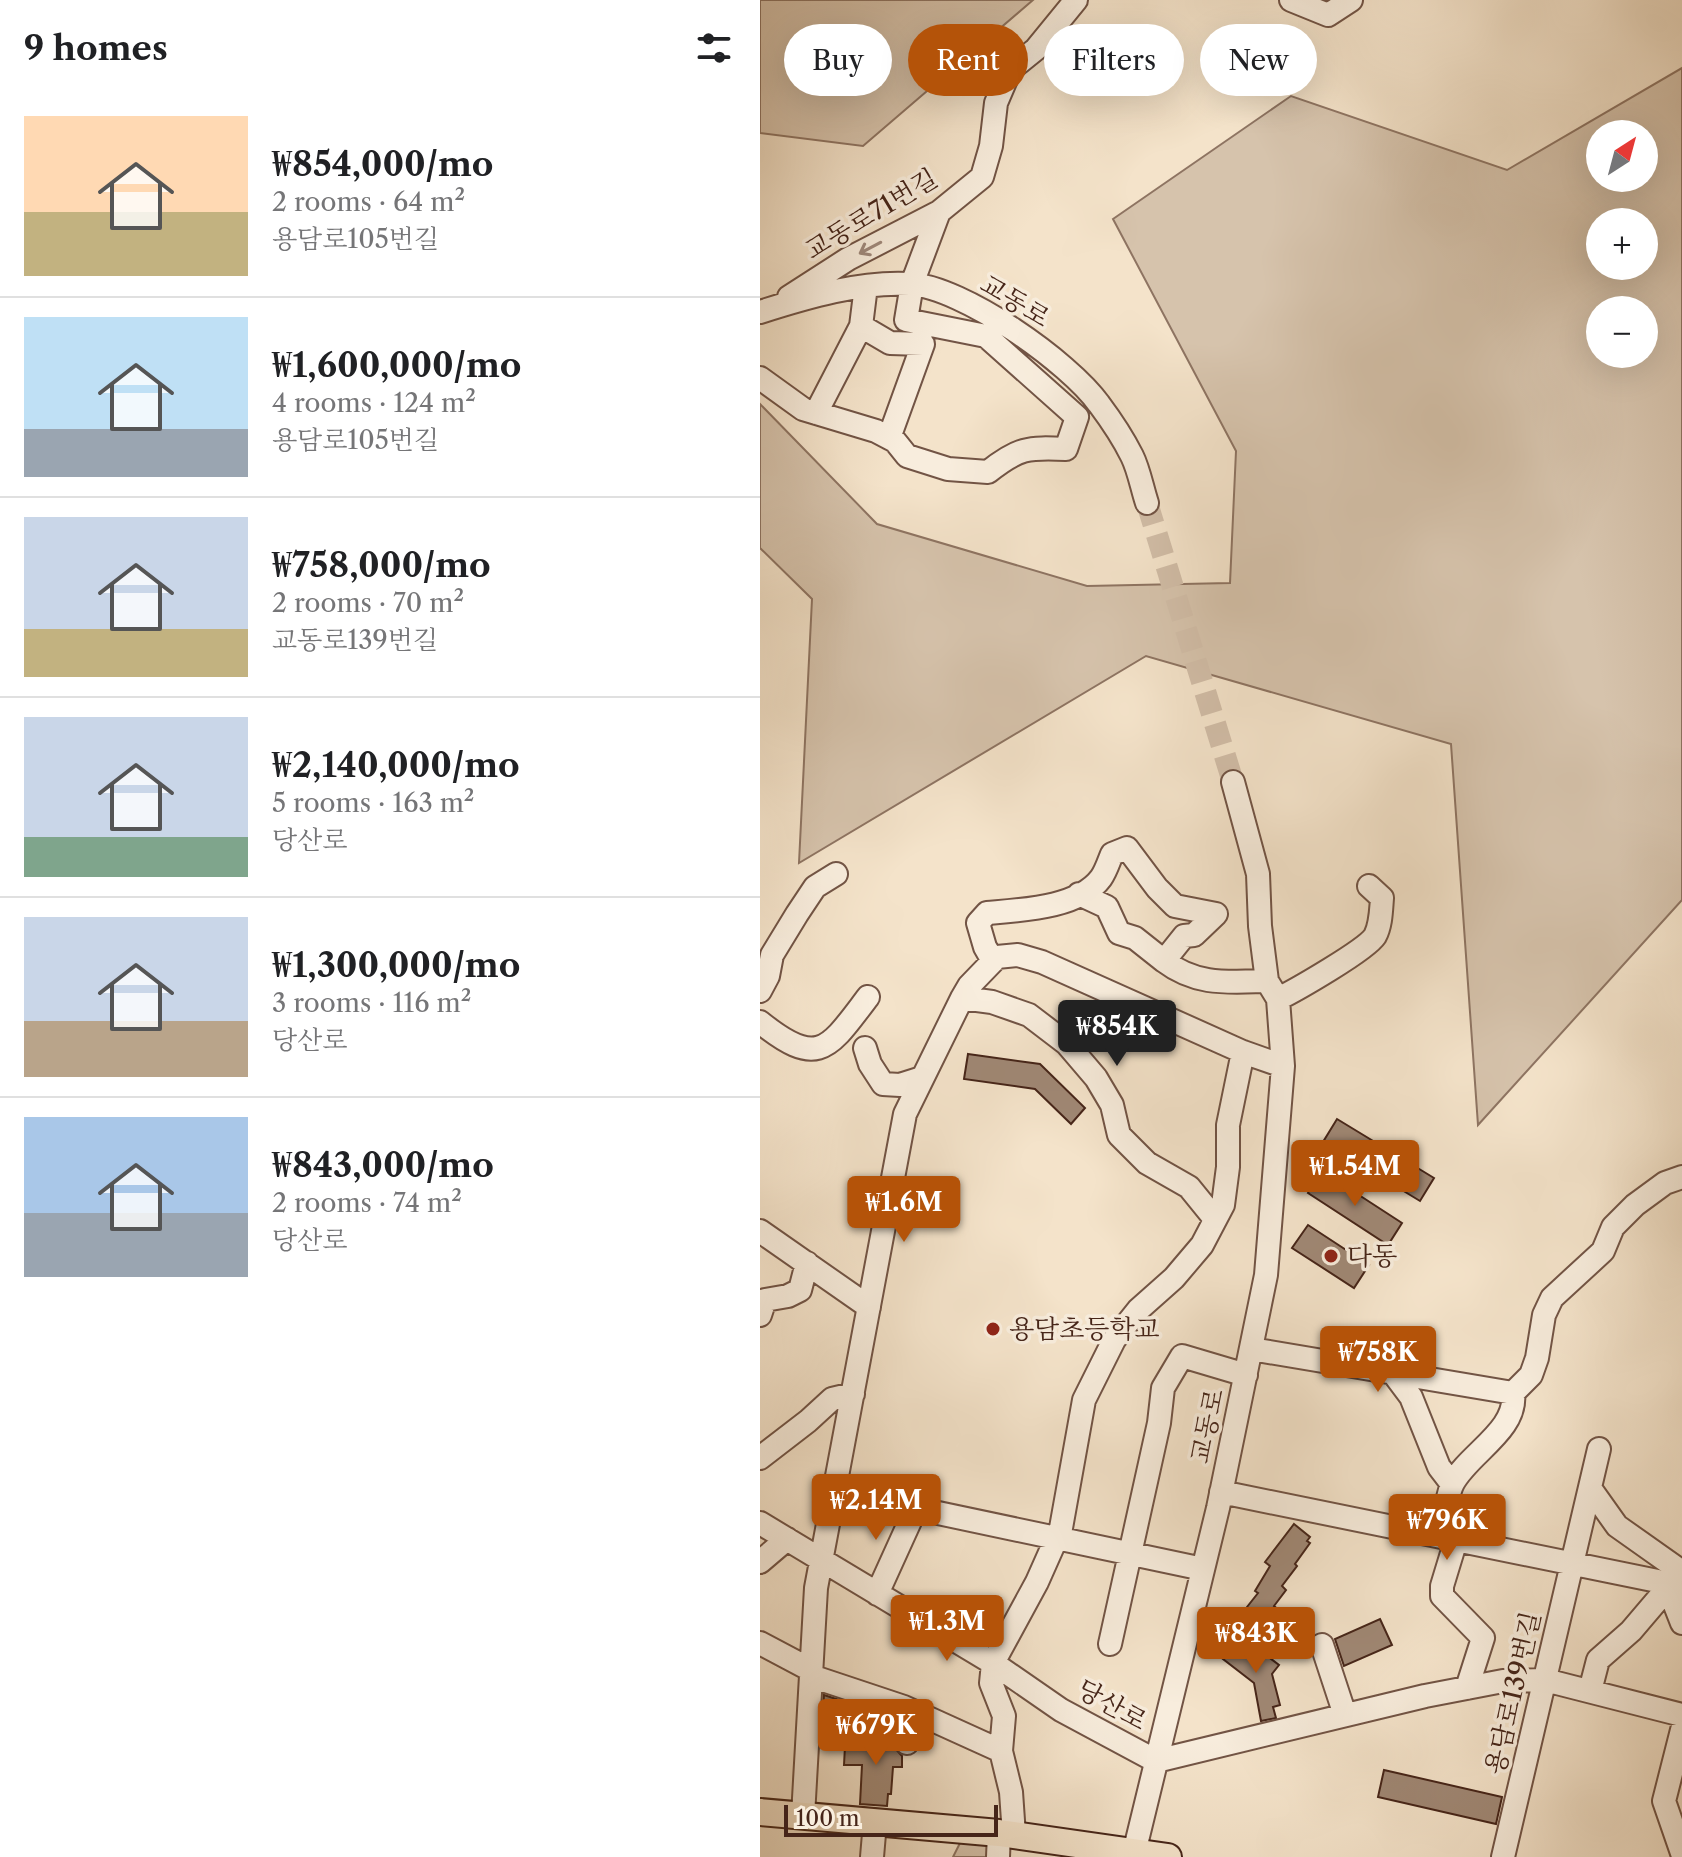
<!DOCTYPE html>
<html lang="en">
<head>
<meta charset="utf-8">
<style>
	body { margin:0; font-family:"Libre Caslon Text","Noto Serif KR",serif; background:#f2f2f2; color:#202124; height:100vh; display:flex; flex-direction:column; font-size:30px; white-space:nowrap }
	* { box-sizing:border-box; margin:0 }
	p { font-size:26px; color:#757577 }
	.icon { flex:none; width:44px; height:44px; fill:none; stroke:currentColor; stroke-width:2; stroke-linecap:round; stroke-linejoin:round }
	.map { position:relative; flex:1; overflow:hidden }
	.sheet { display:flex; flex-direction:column; background:#fff; width:760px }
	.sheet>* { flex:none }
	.guide { position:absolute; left:24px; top:24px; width:760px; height:72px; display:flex; gap:16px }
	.needle { width:52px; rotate:36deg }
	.buttons { position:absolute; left:826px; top:120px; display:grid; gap:16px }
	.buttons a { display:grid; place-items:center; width:72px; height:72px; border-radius:50%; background:#fff; box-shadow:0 8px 32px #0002; font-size:40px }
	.scale { position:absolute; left:24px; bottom:20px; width:214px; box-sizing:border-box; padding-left:8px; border:4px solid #462519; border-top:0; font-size:22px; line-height:28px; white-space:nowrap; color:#462519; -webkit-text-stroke:6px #f8eddd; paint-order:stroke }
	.price { position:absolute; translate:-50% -68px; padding:0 18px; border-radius:8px; background:#b45309; color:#fff; font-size:26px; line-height:52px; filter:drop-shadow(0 2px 4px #0008) }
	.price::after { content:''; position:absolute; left:50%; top:48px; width:24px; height:18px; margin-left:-12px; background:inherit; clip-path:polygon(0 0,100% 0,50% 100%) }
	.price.on { background:#222; color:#fff }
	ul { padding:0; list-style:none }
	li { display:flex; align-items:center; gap:24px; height:200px; padding:0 24px }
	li+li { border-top:2px solid #e0e0e0 }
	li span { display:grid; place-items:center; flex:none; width:224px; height:160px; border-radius:0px; color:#555 }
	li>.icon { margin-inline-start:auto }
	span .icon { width:96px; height:96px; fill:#fffc; stroke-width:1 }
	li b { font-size:34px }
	h2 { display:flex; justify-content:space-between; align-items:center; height:96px; padding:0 24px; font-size:34px }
	.chip { padding:0 28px; border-radius:36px; background:#fff; box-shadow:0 8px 32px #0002; font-size:28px; line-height:72px }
	.chip.on { background:#b45309; color:#fff }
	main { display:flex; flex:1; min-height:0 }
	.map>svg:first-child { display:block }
	.green { fill:#d6c3ac; stroke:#8e7462; stroke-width:2; fill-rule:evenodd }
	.building { fill:#a08875; stroke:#462519; stroke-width:2 }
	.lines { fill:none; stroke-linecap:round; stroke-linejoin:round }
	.minor-tunnel { stroke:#d1bda7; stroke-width:22; stroke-dasharray:22 11; stroke-linecap:butt }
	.minor-casing { stroke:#725445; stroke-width:26 }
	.major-casing { stroke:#462519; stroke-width:30 }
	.minor { stroke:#f8eddd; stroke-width:22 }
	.major { stroke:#f4e3ca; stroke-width:26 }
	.oneway { stroke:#9f897b }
	.poi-dot { fill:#8f2418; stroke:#f8eddd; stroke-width:3 }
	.labels { text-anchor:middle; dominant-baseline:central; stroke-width:7; stroke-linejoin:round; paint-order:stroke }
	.street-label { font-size:26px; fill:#462519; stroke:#f8eddd }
	.poi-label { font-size:26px; fill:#462519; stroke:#f8eddd; text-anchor:start }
</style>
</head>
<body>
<main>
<section class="sheet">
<h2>9 homes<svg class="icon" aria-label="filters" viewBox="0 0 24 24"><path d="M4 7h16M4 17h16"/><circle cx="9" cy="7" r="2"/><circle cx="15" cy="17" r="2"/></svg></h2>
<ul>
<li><span style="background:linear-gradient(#ffd9b3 60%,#c2b280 0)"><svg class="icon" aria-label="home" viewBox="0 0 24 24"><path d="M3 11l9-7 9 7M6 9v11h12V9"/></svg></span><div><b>₩854,000/mo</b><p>2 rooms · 64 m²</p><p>용담로105번길</p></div></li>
<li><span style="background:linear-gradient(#bfe0f5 70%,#9aa5b1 0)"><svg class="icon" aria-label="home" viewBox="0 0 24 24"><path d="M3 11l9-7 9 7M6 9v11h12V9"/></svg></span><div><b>₩1,600,000/mo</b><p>4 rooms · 124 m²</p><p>용담로105번길</p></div></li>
<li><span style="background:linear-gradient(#c9d6e8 70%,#c2b280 0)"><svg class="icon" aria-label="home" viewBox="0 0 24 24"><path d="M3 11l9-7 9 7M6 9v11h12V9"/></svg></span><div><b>₩758,000/mo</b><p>2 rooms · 70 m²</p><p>교동로139번길</p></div></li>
<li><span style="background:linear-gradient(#c9d6e8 75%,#7fa58c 0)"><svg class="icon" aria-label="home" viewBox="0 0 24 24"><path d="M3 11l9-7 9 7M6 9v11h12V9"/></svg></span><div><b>₩2,140,000/mo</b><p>5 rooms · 163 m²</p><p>당산로</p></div></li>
<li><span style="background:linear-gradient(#c9d6e8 65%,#b9a48a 0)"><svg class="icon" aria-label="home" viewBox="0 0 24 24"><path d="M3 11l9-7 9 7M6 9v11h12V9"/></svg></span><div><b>₩1,300,000/mo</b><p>3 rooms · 116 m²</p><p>당산로</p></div></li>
<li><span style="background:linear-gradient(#a9c7e8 60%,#9aa5b1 0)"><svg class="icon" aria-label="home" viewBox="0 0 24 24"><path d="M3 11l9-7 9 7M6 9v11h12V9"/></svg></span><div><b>₩843,000/mo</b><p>2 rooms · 74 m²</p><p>당산로</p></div></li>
</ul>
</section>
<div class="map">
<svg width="922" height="1857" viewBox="0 0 922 1857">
	<rect width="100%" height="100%" fill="#f4e3ca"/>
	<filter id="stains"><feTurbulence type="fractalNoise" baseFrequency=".0025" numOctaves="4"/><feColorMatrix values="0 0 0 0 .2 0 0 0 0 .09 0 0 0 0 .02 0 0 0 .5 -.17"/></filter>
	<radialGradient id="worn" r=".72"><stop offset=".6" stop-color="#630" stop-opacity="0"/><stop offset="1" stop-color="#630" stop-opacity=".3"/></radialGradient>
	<path class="green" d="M0,0H273L103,146L0,133Z
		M922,68V900L718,1125L691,744L386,656L39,863L52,599L0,548V404L117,524L327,586L470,583L476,451L353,219L531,96L747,170ZM884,134V178H840V134ZM884,222V266H840V222ZM884,310V354H840V310Z
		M201,1841H223L230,1850L227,1857H193Z"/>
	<path class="building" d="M208,1054L280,1064L325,1108L311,1124L275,1089L204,1079Z
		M577,1119L674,1178L660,1201L563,1142Z
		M562,1171L642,1223L628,1245L548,1193Z
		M548,1225L609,1265L594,1288L532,1248Z
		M534,1524L550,1537L547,1541L550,1543L535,1564L537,1566L522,1586L526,1590L514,1606L547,1634L535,1649L499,1622L502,1619L487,1607L498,1593L495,1591L510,1566L505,1562Z
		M620,1619L632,1645L584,1666L575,1639Z
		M481,1636L519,1665L512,1674L520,1705L513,1707L516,1718L501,1721L494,1683L463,1659Z
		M64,1695L119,1713L117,1725L80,1718V1722H62Z
		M121,1725L136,1726L134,1747L142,1756V1767H133L131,1794H128L127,1806L100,1804L102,1765H84L85,1746L120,1747Z
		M624,1770L742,1797L736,1824L618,1797Z"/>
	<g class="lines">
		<path class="minor-tunnel" d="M387,503L473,782"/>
		<defs>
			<path id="minor" d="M531,0L568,15L591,0
				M29,297L88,259L179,212L222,177L231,146L236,103L250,70L276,49L316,0
				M0,312C47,297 101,281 150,284C203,287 309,362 339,404C351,420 363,438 372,456C379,470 382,488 387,503
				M101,326L106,286
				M0,378L43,409L116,431L135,441L147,456L188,469L228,472C258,448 268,447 306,449L317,417L226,336L146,320L152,284L179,212
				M56,413L101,326L130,343L163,344L129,438
				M233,961L225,947L218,923L227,913C261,910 319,908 341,878C346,871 349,861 352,854L367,848L397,888L415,906L456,914L434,935L424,936L404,961L375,938L359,933L347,907L319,894
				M404,961C437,986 468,982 507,981
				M0,991L8,976L12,955L37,914L55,887L76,874
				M202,998L232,1002L269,1015L307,1044L336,1078L352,1105L359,1135L387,1163L429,1187L455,1219
				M518,999C536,990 606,950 615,936C621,925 621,910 622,898L609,886
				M0,1022C59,1070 69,1048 108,997
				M105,1048L110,1064L123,1084L140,1085L162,1078
				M0,1231L109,1307
				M0,1315L5,1300L28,1296L40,1290L47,1263
				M491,1349L753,1393
				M633,1373L651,1397L679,1467L692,1484
				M0,1458L48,1421L72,1399L93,1394
				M830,1488L857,1526L922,1572
				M74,1491L443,1569
				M461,1492L922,1586
				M0,1523L233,1663L301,1710L396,1761L665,1696L743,1681L785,1680L922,1715
				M684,1538C686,1522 685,1498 693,1483C709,1453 758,1430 753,1393L771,1375L777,1358L784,1315L792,1298L843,1251L853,1227L875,1205L905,1183L922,1177
				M696,1540L682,1586V1596L723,1638L707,1688
				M0,1562L27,1539
				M911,1584L913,1600L922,1623
				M117,1594L156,1508
				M0,1643L51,1670
				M350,1644L399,1423L403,1388L422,1356L486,1375
				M562,1645L585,1715
				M51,1676L144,1707L241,1751
				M830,1691L838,1660L871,1631L911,1584L921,1576
				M922,1730L904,1801L922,1853
				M147,1743L152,1711
				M43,1816L56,1588L145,1114L202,998L209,986L237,957L258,955L282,962L483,1052L523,1066
				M254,1835L251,1792L241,1751L244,1716L231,1683L233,1663L277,1582L301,1528L324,1400L354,1340L378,1310L414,1278L442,1245L463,1205L468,1167V1125L483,1052
				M112,1857L115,1822
				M238,1857L239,1833
				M373,1857L458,1508L506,1275L523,1066L518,999L507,981L500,926L498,874L473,782
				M743,1857L839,1449"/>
			<path id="major" d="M0,1812L239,1833L408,1857"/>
		</defs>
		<use href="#minor" class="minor-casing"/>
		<use href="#major" class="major-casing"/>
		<use href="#minor" class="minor"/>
		<use href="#major" class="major"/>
	</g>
	<defs><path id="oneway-shaft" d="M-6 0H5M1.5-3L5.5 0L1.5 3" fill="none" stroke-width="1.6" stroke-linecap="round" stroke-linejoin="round" transform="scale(2)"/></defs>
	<use class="oneway" href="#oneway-shaft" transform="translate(110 248) rotate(152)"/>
	<g class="poi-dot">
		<circle cx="571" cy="1256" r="8"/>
		<circle cx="233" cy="1329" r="8"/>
	</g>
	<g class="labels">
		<g class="street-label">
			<text transform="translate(111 214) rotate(-31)">교동로71번길</text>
			<text transform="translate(255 301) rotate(31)">교동로</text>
			<text transform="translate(447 1426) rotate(-78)">교동로</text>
			<text transform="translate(753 1693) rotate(-77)">용담로139번길</text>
			<text transform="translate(352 1705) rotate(29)">당산로</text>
		</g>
		<g class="poi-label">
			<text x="587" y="1256">다동</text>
			<text x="249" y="1329">용담초등학교</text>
		</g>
	</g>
	<rect width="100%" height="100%" filter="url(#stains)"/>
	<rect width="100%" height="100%" fill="url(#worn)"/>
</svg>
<div class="buttons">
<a><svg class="needle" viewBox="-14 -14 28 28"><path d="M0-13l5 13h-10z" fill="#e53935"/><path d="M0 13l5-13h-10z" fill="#757577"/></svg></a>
<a>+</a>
<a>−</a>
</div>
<div class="scale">100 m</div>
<b class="price on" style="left:357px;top:1068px">₩854K</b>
<b class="price" style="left:595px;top:1208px">₩1.54M</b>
<b class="price" style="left:144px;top:1244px">₩1.6M</b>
<b class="price" style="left:618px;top:1394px">₩758K</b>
<b class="price" style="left:116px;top:1542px">₩2.14M</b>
<b class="price" style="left:687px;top:1562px">₩796K</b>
<b class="price" style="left:187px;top:1663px">₩1.3M</b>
<b class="price" style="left:496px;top:1675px">₩843K</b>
<b class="price" style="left:116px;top:1767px">₩679K</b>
<div class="guide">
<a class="chip">Buy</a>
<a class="chip on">Rent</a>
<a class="chip">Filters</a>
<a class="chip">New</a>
</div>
</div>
</main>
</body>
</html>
